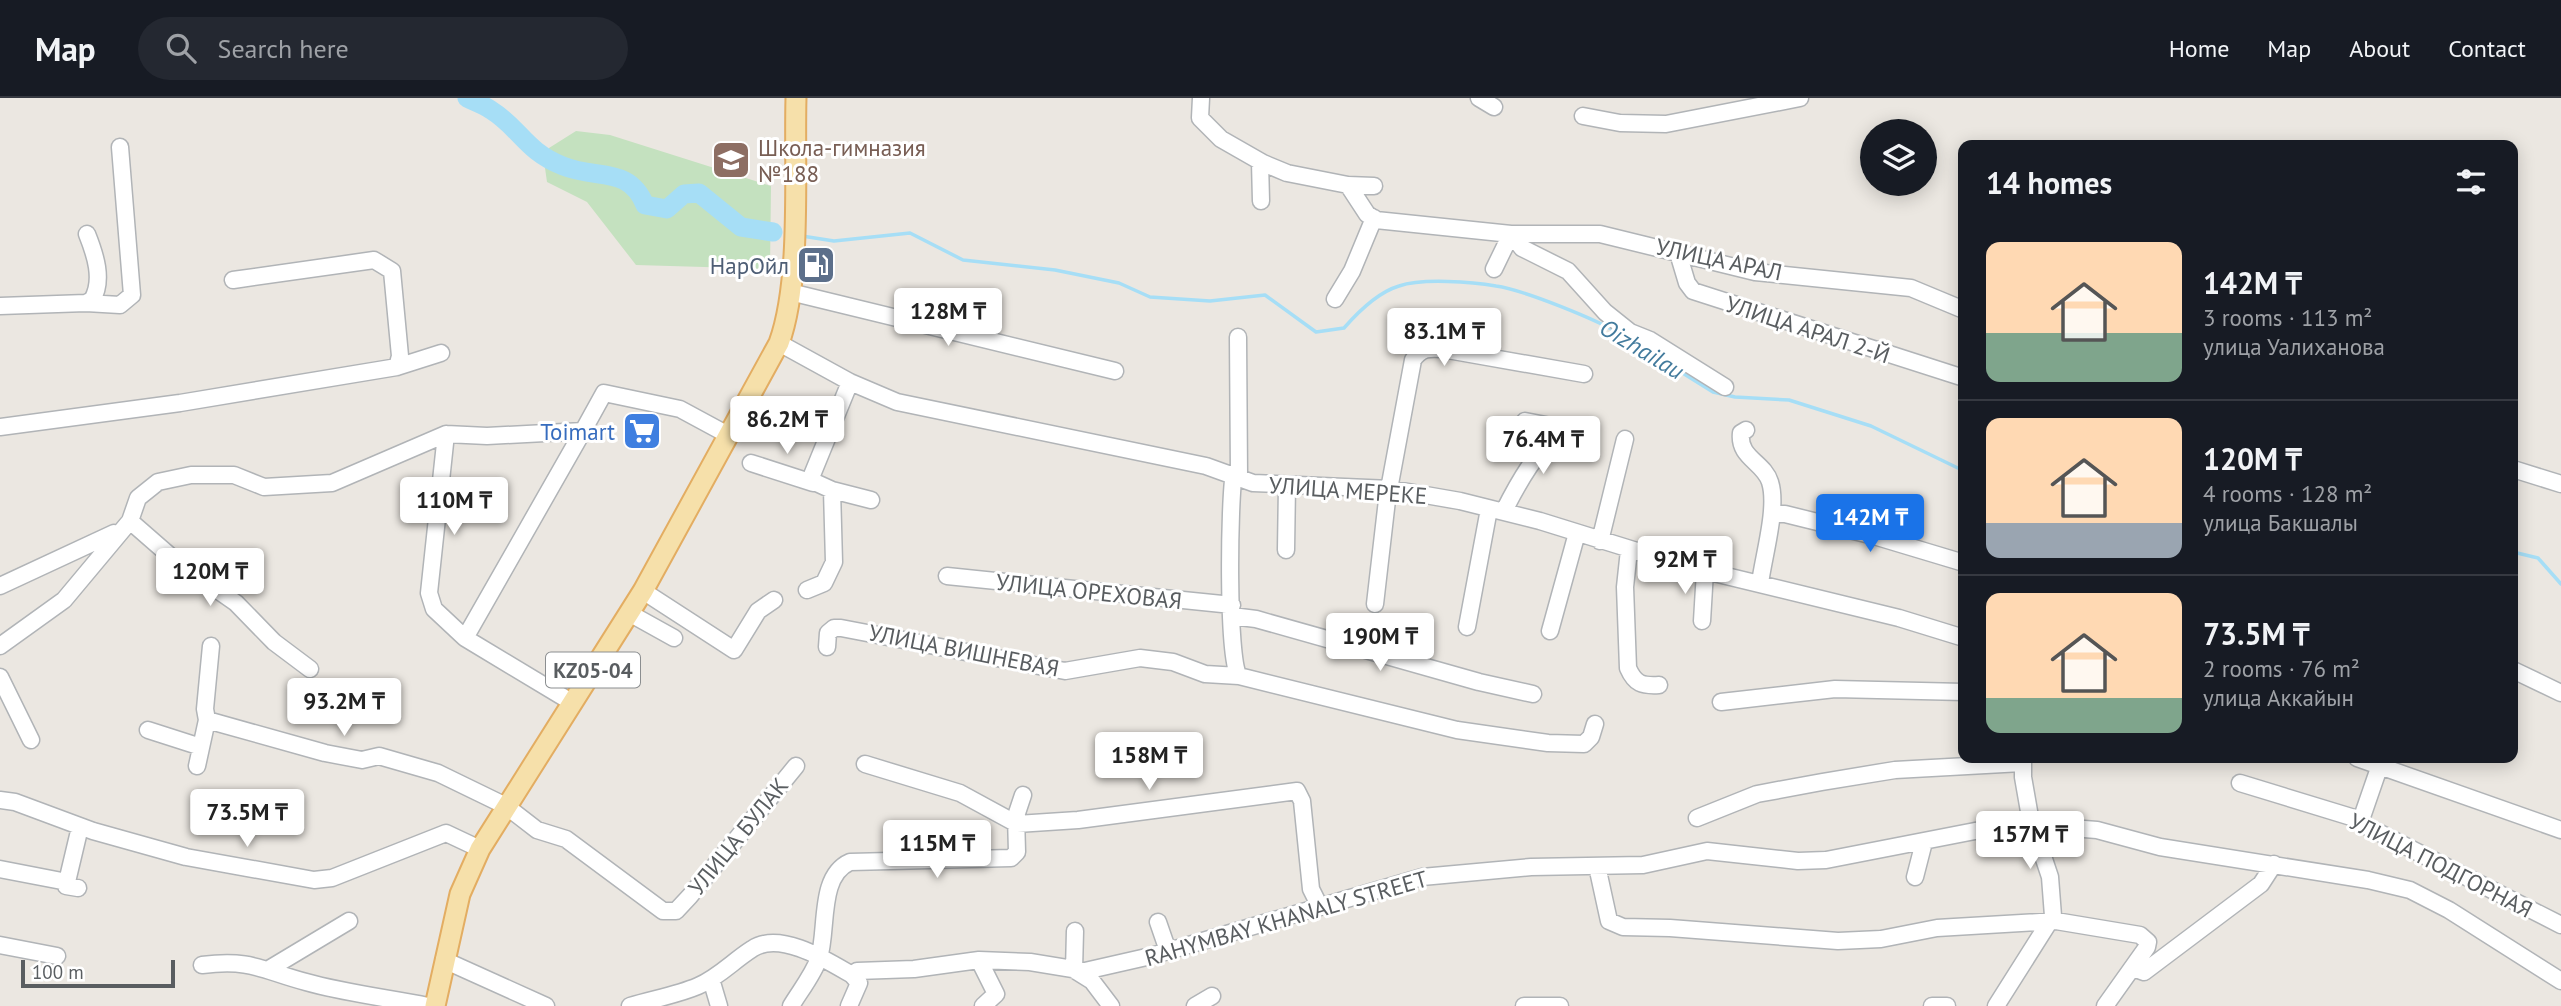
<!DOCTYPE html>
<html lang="en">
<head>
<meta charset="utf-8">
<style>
	body { margin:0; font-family:"PT Sans",sans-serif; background:#242831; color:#f1f3f6; height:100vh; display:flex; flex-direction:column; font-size:26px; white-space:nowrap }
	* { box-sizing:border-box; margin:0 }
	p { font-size:23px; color:#9ea1a6 }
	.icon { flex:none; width:38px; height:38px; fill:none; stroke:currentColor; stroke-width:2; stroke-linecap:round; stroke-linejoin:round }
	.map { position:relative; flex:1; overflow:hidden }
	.drawer { position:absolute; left:1958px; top:42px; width:560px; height:623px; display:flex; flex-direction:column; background:#171b24; border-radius:14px; box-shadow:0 4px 18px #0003 }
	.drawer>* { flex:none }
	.tools { position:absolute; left:1860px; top:21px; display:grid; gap:14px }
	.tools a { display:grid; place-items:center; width:77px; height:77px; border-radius:50%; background:#171b24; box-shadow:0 4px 18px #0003; font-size:35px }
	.scale { position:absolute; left:21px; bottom:18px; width:154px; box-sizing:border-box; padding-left:7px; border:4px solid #595d60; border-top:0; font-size:19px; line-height:24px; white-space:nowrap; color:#595d60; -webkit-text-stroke:5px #fff; paint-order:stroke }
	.price { position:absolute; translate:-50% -60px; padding:0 16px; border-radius:7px; background:#fff; color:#222; font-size:23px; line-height:46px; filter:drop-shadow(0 2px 4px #0008) }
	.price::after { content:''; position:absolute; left:50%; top:42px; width:21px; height:16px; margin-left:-10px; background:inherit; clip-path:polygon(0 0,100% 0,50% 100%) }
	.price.on { background:#1a73e8; color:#fff }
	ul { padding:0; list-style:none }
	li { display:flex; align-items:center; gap:21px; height:175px; padding:0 28px }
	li+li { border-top:2px solid #363941 }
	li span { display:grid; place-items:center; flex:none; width:196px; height:140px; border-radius:14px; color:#555 }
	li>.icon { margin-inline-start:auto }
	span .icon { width:84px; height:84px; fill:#fffc; stroke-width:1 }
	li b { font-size:30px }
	h2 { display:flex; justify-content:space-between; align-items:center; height:84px; padding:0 28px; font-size:30px }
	header { display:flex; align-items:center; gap:42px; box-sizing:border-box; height:98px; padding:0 35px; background:#171b24; border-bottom:2px solid #363941 }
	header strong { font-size:33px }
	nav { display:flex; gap:38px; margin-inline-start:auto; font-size:24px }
	.search { width:490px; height:63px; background:#242831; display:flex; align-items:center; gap:18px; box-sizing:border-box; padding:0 24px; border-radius:38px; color:#9ea1a6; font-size:26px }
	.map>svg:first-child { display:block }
	.green { fill:#c4e1bf }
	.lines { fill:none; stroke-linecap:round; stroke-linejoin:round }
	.stream { stroke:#a6def6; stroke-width:3.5 }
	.river { stroke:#a6def6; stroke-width:19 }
	.minor-casing { stroke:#b1b4b7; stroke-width:19 }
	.major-casing { stroke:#e3ad62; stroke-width:23 }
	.minor { stroke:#fff; stroke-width:16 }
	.major { stroke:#f6e0aa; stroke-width:19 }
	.labels { text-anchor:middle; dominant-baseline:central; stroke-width:6; stroke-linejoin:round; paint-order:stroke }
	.shield { fill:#fff; stroke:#8b8e90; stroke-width:2 }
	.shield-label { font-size:21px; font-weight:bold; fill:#595d60 }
	.education-label { font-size:23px; fill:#785e54; stroke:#fff; text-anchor:start }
	.street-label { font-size:23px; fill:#595d60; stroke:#fff }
	.service-label { font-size:23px; fill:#4e5e75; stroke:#fff; text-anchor:end }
	.shop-label { font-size:23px; fill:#366cbe; stroke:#fff; text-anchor:end }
	.water-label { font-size:24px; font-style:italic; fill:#437b9d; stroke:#fff }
</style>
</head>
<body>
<header>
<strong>Map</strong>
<div class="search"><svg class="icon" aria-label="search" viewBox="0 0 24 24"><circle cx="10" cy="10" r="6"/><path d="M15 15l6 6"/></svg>Search here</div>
<nav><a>Home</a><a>Map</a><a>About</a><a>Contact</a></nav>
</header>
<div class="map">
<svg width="2561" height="908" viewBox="0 0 2561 908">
	<rect width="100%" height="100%" fill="#ebe7e1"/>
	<path class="green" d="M576,33L610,37L771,88L770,171L636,167L587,104L547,84L545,70L549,50Z"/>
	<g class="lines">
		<path class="stream" d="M802,138L834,143L910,135L963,162L1055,172L1119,185L1150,199L1210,203L1265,197L1316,234L1344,230C1358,214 1379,194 1399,188C1422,180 1473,184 1496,188C1524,192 1598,222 1622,237
			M1628,241L1713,294L1735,299L1789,302L1871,328L1964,373
			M2513,454L2538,460L2561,486"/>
		<path class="river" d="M467,0C475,4 484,7 491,12C520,30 525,53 563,68C598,82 629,68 645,107L667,111L684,96L699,95L741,129L773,134"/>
		<defs>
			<path id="minor" d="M1201,0L1200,20L1221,41L1263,65L1287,75L1348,87L1367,116L1376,122L1511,136H1600L1755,174L1911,190L1964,212
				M1479,0L1494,9
				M1583,18L1620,25L1666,26L1800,0
				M1260,64L1261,103
				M1348,87L1374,88
				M1511,136L1522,150L1568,173L1605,214L1630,234L1650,242L1725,289
				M1678,155L1687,185L1693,193L1964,280
				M1494,171L1511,136
				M233,182L374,162L392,173L400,258L397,269
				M790,194L1115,273
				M1335,201L1352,173L1374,120
				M86,205L120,207L132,197L120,49
				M0,208L86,205L92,202C104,182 95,156 87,136
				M1238,239L1239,378
				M779,245L850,284L897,304L1206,368L1253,385L1391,391L1460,403L1540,423L1685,468L1899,520L1964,540
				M850,284L810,382L832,392L871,402
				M1525,323L1561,330
				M0,329L180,305L397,269L441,255
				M1746,332L1741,335C1738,360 1764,364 1770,384C1778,409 1764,456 1760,485
				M446,336L429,495L434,511L465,540
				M751,365L813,385
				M2513,371L2561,386
				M1234,375C1229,403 1227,561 1239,578
				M1504,413C1520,381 1536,355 1561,330L1576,328
				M1774,416H1785L1874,438L1964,465
				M130,423L177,464L236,505L274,544L310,571
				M1600,443L1625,341
				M1286,452L1287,387
				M1629,452L1625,489L1628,570C1635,586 1642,588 1659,587
				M947,478L1232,507
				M0,488L114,435
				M807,492L824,485L834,464L832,392
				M643,493L734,552L758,513L774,502
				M1375,506L1387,402L1413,262C1421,250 1429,250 1442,251L1584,276
				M629,515L674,540
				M1232,518L1256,521L1479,584L1533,596
				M1702,523L1705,473
				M1467,529L1489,411
				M1550,533L1577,435
				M0,548L64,502L130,423L138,400L158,384L191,377H234L264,389L332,385L446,336L487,338L583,333L604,295L680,311L730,338
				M211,548L205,611L207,622L325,655L362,662L379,658L438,675L506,708L537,732L566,741L663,813H676L690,798L796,668
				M827,549L828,535L834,530H841L1065,573L1140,560L1173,564L1205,576L1239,578L1457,632L1548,645L1584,646L1591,639L1595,626
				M2513,572L2561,595
				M0,579L31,642
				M1721,604L1835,591L1964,594
				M573,605L465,540L583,333
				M148,632L201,649
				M2357,660L2561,732
				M865,666L960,695L1017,726L1078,722L1297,693L1302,703L1311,791L1320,809
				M197,668L207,622
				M2240,685L2361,722L2364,727L2561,827
				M0,702L15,704L93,733L186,759L314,782L332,780L446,735L480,751
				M1697,720L1757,696L1822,684L1895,672L2022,665
				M2361,722L2380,667
				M1597,768L1609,823L1623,829L1670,830L1838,843L1881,841L1937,830L2056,823L2140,837L2148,844L2147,849L2105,908
				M0,771L67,784
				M1915,779L1924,744
				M78,790L66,788L80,729
				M1158,824L1168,853
				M0,847L57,858
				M444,862L546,908
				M979,862L996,896L983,908
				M202,867C252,861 261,872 306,884C345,895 388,900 428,908
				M2133,870L2144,874L2261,786L2274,766
				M269,871L349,823
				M1074,872L1075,833
				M1076,873L1092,883L1111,908
				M711,881L719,908
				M630,908C653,901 677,897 698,888C719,879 733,863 752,851C780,832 828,863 852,877L857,873L914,871L979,862L1030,864L1085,873L1151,858L1422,779L1531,769L1643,767L1707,753L1798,763L1826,762L1975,733L2033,727L2097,732L2160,749L2368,782L2410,792L2449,812L2561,883
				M791,908C800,893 813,877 819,860C828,831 818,778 850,764L1011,760L1017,754L1016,718L1023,697
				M849,908L859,885L852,877
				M1195,908L1212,898
				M1524,908H1560
				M1932,908H1947
				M1996,908L2053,818L2050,779L2030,719L2023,679V660"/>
			<path id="major" d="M435,908L460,796L480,751L643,493L779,245C802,182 794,70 796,0"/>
		</defs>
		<use href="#minor" class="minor-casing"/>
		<use href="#major" class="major-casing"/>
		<use href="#minor" class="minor"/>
		<use href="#major" class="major"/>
	</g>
	<defs>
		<symbol id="school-square" viewBox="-11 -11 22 22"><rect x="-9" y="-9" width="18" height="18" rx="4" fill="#8d6e63" stroke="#fff"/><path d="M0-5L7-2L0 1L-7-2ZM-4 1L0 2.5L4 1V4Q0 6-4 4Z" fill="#fff"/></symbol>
		<symbol id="fuel-square" viewBox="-11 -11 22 22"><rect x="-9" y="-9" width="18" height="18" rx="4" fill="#5c6f8a" stroke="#fff"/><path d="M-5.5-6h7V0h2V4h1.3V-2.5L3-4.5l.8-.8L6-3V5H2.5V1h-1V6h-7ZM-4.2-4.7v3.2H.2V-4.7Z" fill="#fff"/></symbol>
		<symbol id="supermarket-square" viewBox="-11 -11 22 22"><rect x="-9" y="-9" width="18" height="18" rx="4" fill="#3f7fe0" stroke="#fff"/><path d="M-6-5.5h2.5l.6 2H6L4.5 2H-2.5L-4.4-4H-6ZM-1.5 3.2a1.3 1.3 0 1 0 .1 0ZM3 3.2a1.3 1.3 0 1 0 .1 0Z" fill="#fff"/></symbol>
	</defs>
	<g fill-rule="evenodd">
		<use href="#school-square" x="709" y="40" width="44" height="44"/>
		<use href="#fuel-square" x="794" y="145" width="44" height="44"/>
		<use href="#supermarket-square" x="620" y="311" width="44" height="44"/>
	</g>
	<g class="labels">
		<rect class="shield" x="546" y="554.5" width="94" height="35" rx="5"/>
		<g class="shield-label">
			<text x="593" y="572">KZ05-04</text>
		</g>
		<g class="education-label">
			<text x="758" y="49">Школа-гимназия<tspan x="758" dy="26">№188</tspan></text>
		</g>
		<g class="street-label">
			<text transform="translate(1719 161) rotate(12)">УЛИЦА АРАЛ</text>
			<text transform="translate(1808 231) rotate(18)">УЛИЦА АРАЛ 2-Й</text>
			<text transform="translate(1348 392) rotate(4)">УЛИЦА МЕРЕКЕ</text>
			<text transform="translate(1089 493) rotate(6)">УЛИЦА ОРЕХОВАЯ</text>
			<text transform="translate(964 552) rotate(11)">УЛИЦА ВИШНЕВАЯ</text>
			<text transform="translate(738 738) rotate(-51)">УЛИЦА БУЛАК</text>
			<text transform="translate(2441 767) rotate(27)">УЛИЦА ПОДГОРНАЯ</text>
			<text transform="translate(1286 820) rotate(-16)">RAHYMBAY KHANALY STREET</text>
		</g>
		<g class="service-label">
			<text x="789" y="167">НарОйл</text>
		</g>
		<g class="shop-label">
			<text x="615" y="333">Toimart</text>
		</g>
		<g class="water-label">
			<text transform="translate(1642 251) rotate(31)">Oizhailau</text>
		</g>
	</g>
</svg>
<div class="tools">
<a><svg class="icon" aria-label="layers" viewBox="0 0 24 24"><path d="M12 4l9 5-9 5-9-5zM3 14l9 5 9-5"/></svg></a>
</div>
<div class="scale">100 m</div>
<b class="price" style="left:948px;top:250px">128M ₸</b>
<b class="price" style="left:1444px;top:270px">83.1M ₸</b>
<b class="price" style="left:787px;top:358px">86.2M ₸</b>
<b class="price" style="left:1543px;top:378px">76.4M ₸</b>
<b class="price" style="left:454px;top:439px">110M ₸</b>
<b class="price on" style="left:1870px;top:456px">142M ₸</b>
<b class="price" style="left:1685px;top:498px">92M ₸</b>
<b class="price" style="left:210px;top:510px">120M ₸</b>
<b class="price" style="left:1380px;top:575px">190M ₸</b>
<b class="price" style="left:344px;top:640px">93.2M ₸</b>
<b class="price" style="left:1149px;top:694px">158M ₸</b>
<b class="price" style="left:247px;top:751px">73.5M ₸</b>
<b class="price" style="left:2030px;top:773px">157M ₸</b>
<b class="price" style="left:937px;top:782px">115M ₸</b>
<section class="drawer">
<h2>14 homes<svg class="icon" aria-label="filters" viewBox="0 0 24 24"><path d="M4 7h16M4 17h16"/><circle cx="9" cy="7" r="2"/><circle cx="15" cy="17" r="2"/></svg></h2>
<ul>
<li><span style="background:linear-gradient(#ffd9b3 65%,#7fa58c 0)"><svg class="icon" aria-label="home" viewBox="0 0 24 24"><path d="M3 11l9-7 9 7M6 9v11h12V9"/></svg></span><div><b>142M ₸</b><p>3 rooms · 113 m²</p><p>улица Уалиханова</p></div></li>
<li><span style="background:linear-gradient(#ffd9b3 75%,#9aa5b1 0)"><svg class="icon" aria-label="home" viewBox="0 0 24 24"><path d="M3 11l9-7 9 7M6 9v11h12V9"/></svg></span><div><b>120M ₸</b><p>4 rooms · 128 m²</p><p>улица Бакшалы</p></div></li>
<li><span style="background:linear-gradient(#ffd9b3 75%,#7fa58c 0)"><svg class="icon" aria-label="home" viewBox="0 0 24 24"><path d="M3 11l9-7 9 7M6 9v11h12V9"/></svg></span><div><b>73.5M ₸</b><p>2 rooms · 76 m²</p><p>улица Аккайын</p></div></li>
</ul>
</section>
</div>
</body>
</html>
